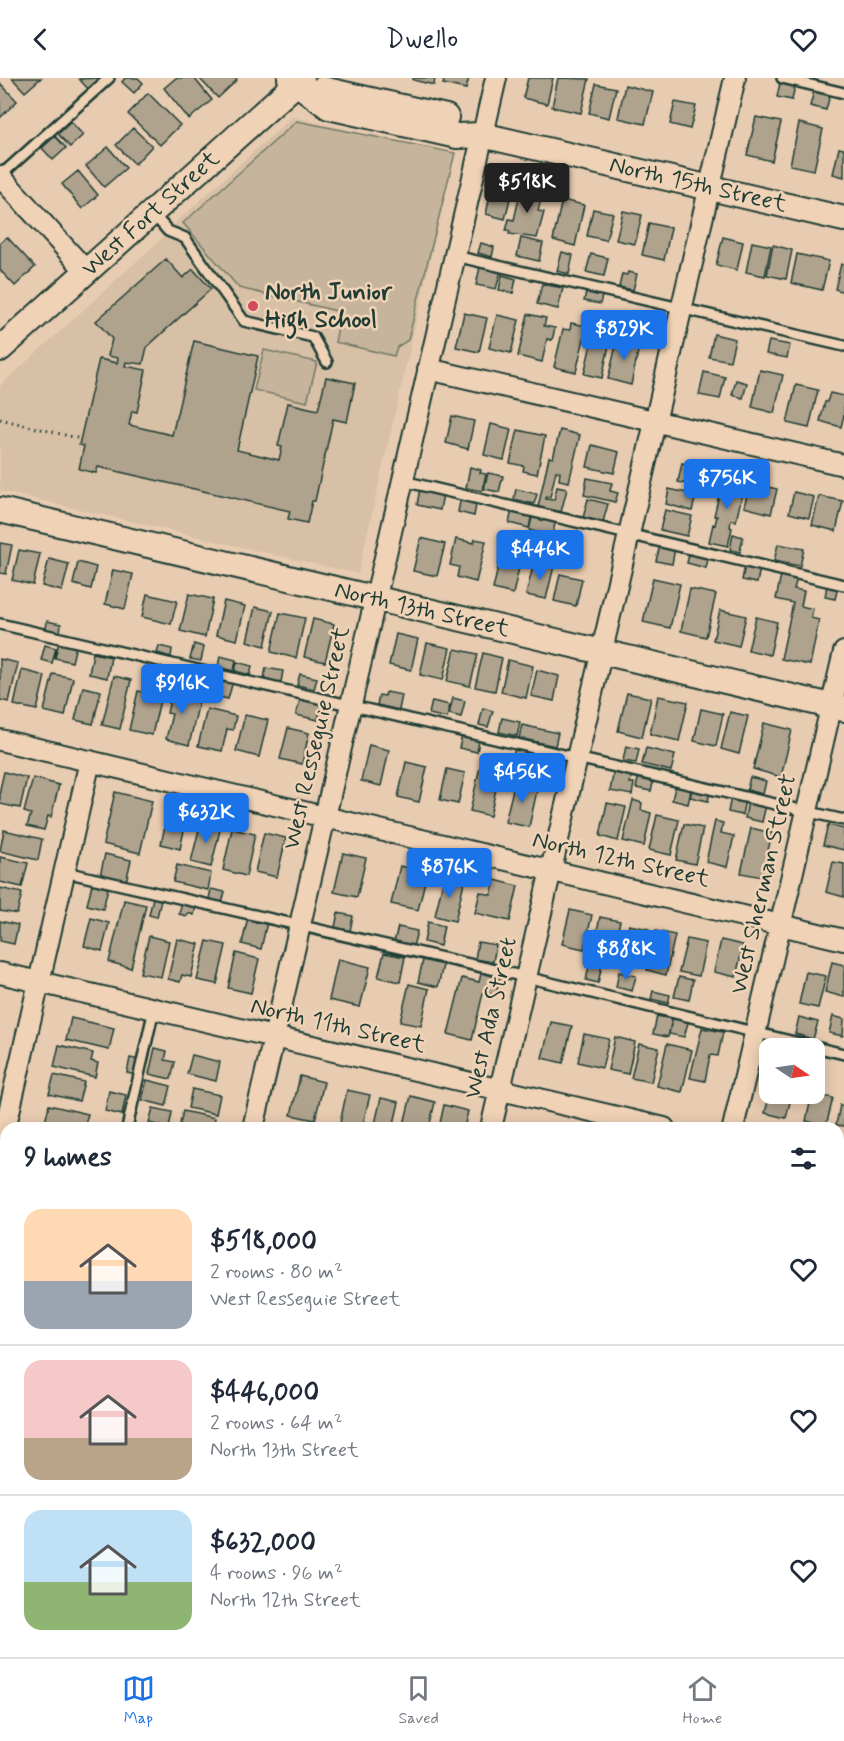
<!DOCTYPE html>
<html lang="en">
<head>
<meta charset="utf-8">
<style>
	body { margin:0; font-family:Mynerve,sans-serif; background:#f6f6f7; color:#1f2937; height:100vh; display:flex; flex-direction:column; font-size:22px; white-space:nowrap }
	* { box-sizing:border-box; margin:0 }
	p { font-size:20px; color:#747a83 }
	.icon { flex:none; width:33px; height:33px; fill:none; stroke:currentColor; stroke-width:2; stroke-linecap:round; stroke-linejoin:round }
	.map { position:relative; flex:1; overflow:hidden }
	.sheet { position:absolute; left:0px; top:1044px; width:844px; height:536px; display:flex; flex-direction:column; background:#fff; border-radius:18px 18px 0 0; box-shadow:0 3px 15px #0003 }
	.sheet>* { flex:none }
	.needle { width:39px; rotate:103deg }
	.controls { position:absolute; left:759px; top:960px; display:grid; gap:12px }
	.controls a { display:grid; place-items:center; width:66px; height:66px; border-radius:12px; background:#fff; box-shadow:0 3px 15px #0003; font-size:30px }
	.price { position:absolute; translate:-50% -51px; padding:0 14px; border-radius:6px; background:#1a73e8; color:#fff; font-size:20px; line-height:39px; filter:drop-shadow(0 2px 3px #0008) }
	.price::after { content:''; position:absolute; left:50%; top:36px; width:18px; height:14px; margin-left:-9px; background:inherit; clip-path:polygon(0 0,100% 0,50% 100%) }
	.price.active { background:#222; color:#fff }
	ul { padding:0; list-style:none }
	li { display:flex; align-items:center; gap:18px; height:150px; padding:0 24px }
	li+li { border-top:2px solid #e0e1e3 }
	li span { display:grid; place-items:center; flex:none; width:168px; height:120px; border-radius:18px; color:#555 }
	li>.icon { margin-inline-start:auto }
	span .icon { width:72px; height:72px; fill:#fffc; stroke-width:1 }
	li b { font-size:26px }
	h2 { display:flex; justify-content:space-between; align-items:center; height:72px; padding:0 24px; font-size:26px }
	header { display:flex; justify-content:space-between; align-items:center; height:78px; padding:0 24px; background:#fff; font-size:27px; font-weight:600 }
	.dock { display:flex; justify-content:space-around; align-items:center; height:84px; border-top:2px solid #e0e1e3; background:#fff; font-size:16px; color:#747a83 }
	.dock a { display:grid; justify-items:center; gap:3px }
	.dock .active { color:#1a73e8 }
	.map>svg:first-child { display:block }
	.built { fill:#d7c0a6 }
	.green { fill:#c6b59c; stroke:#727968; stroke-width:1.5 }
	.building { fill:#b0a38e; stroke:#1f3d34; stroke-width:1.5 }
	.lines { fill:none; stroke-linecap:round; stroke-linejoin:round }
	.service-casing { stroke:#1f3d34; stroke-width:14 }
	.minor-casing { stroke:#1f3d34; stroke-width:24 }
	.tertiary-casing { stroke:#1f3d34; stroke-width:28 }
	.path { stroke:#1f3d34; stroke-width:3; stroke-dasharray:1.5 4.5; stroke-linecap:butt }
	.service { stroke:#f0d2b6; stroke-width:9 }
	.minor { stroke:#f0d2b6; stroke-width:20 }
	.tertiary { stroke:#f0d2b6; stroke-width:24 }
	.poi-dot { fill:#d1495b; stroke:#f0d2b6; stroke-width:2 }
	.labels { text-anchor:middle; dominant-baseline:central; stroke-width:5; stroke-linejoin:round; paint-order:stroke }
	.street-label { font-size:24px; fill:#1f3d34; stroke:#f0d2b6 }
	.poi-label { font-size:24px; font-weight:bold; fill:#1f3d34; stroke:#f0d2b6; text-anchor:start }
</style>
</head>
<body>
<header><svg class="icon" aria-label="back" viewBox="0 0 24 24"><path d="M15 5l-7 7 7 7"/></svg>Dwello<svg class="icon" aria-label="heart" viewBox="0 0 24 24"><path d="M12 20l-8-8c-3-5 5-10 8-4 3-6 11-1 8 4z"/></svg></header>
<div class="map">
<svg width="844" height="1579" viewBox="0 0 844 1579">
	<rect width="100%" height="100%" fill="#e8ccb1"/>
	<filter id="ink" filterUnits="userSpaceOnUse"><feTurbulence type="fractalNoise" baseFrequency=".0167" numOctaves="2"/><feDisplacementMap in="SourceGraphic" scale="12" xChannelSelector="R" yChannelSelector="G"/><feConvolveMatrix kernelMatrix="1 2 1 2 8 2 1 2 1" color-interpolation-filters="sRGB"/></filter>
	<g filter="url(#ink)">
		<path class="built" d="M292,39L455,75L358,496L0,413V308L174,149L173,147Z"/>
		<path class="green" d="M297,43L455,75L408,262L397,269L394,278L335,264L341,234L239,210L183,145Z
			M264,272L317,284L307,324L254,312Z"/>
		<path class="building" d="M12,0H41L25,14Z
			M100,0L102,1L90,13L79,1Z
			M125,0H138L143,5L134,15L122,4Z
			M176,0H194L212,22L189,41L164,10Z
			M199,0H236L237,2L218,20Z
			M413,0H435L434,7L413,2Z
			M445,0H469L466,11L443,6Z
			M528,0H553L547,26L523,20Z
			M558,0L589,1L581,35L552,29Z
			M781,0L796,3L792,22L777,19Z
			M0,5L17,23L0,40Z
			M596,6L616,10L609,40L589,35Z
			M625,7L653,14L645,46L618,40Z
			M814,13L830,17L826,32L810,28Z
			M148,15L180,47L160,67L128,36Z
			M675,24L696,28L690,51L670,46Z
			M756,39L781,44L772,83L747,77Z
			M71,44L83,57L70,69L58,56Z
			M799,45L823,51L814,92L790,87Z
			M133,50L152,68L135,86L116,67Z
			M55,58L66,70L53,82L42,70Z
			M108,69L126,90L104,109L86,88Z
			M839,70L844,71V99L833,96Z
			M78,93L98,117L82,131L62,106Z
			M493,104L513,108L505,141L486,136Z
			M522,107L543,112L538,133L544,134L537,160L509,156L510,153H506L509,141L514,142Z
			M562,122L584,127L575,168L553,162Z
			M593,131L613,135L606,162L587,158Z
			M623,133L642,137L635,166L616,162Z
			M649,145L671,150L664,182L642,177Z
			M7,159L35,189L15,208L0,192V165Z
			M723,159L743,164L737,192L716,187Z
			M521,160L543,165L539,183L517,178Z
			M752,164L771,168L765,198L746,194Z
			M481,165L494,169L492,179L478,175Z
			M773,167L792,172L786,201L767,197Z
			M562,174L573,177L569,196L557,193Z
			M591,176L608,180L604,198L586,194Z
			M797,176L829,183L822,212L791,205Z
			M166,181L183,200L193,191L211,211L147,269L143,286L126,284L125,288L146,292L137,334L132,333L129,347L172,357L194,263L258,278L237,372L279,382L282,369L278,368L288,325L318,332L326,299L355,305L347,344L333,341L315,423H312L307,445L288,441L290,433L98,389L96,395L79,391L84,368L79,367L99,281L117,285L118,280L108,278L112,261L96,243Z
			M841,186L844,187V214L835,211Z
			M480,189L501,193L496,211L476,207Z
			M628,194L637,196L633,212L619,209L622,196L627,197Z
			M502,197L516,201L513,215L499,212Z
			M542,206L563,210L558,231L537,226Z
			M587,210L603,214L600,226L584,223Z
			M464,235L487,240L479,274L456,269Z
			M528,236L546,240L544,248L555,250L552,262L547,261L542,284L518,278Z
			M497,237L519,242L511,275L489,270Z
			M571,245L587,248L576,294L554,289L563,251L570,252Z
			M594,254L611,258L602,300L584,296Z
			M714,256L735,261L730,283L709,279Z
			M618,259L640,264L631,307L608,301Z
			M769,263L790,267L787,280L766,276Z
			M760,292L783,297L774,335L752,329Z
			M704,294L725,299L720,321L699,317Z
			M736,302L747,305L743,320L732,317Z
			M796,307L818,312L809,350L787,345Z
			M830,315L844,318V337L841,349L820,343L825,324H827Z
			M452,338L474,343L468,371L446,365Z
			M491,346L511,351L504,382L484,377Z
			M518,352L545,358L537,396L523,393L524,388L510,385Z
			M560,352L580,357L569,404L559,402L560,394L556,393L550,419L546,418V421L554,422L557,409L567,411L561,434L538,429L549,379L553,380Z
			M592,367L619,374L614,395L587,389Z
			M682,385L704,390L700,409L678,404Z
			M470,389L481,392L480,395L486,396L482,413L466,410Z
			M488,395L503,398L499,414L484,411Z
			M723,399L745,404L736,443L731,442L730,449L732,450L728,468L709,464L713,446L715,447L717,438H714Z
			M587,400L612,405L610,413L618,415L615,424L584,417Z
			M750,405L777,411L771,436L744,429Z
			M420,410L443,416L440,432L417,427Z
			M516,411L537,416L534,426L514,421Z
			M669,411L696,417L692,433L666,426Z
			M794,414L814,419L809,440L789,435Z
			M819,418L843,423L836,453L812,447Z
			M461,419L477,422L474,438L458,434Z
			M588,421L608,426L603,444L583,440Z
			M512,432L532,436L529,450L509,445Z
			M665,432L692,438L687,458L660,452Z
			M533,436L556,442L552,458L529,452Z
			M733,456L743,459L740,474L730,472Z
			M421,460L445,466L437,498L413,493Z
			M456,461L474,465L475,461L486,463L476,504L457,499L459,489L450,487Z
			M0,465L12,467L6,496L0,495Z
			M778,466L804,471L800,488L774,483Z
			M660,467L675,470L672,486L656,483Z
			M19,472L40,476L33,507L12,502Z
			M690,472L709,477L706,490L687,485Z
			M566,475L580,478L578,487L564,484Z
			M501,477L521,481L513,516L493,511Z
			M49,481L69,486L62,513L42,508Z
			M78,484L96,489L91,511L73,506Z
			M534,484L554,488L546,521L526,517Z
			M745,487L760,490L757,505L742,502Z
			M113,492L133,496L125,531L105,526Z
			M560,496L582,501L576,528L554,523Z
			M781,497L797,500L794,511L804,513L801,528L813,531L811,540L819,542L810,587L781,581L793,525L776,521Z
			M653,500L680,506L670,550L643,544Z
			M827,507L838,509L835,521L825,519Z
			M690,511L716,516L706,559L681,553Z
			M147,516L177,523L171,546L142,539Z
			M189,516L213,521L205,559L180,553Z
			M224,523L245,528L237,562L216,557Z
			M255,529L273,533L265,568L247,563Z
			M720,532L746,538L739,568L713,562Z
			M280,535L305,540L296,580L271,574Z
			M756,539L777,544L770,577L748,572Z
			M313,541L334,546L325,584L304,579Z
			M47,543L61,546L60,554L46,551Z
			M396,556L418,561L411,592L389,587Z
			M59,564L76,568L72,584L55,580Z
			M427,565L450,570L443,602L420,597Z
			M194,566L204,569L201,583L190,581Z
			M45,567L56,570L52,585L41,582Z
			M159,568L172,571L171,579L157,575Z
			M455,571L478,576L470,608L447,603Z
			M93,575L111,579L107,600L89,596Z
			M483,575L502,580L495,613L475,609Z
			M220,578L236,582L234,593L218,589Z
			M0,581L18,585L9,624L0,622Z
			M508,582L533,588L526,620L501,614Z
			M237,584L252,588L250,597L235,593Z
			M173,589L190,593L188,604L171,600Z
			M266,590L283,593L281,604L264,600Z
			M22,592L45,598L37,632L14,627Z
			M537,592L559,598L554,623L531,618Z
			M53,596L73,600L65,638L44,633Z
			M300,596L317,600L314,611L297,607Z
			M114,598L131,602L120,651L102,647Z
			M216,599L233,603L228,621L211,617Z
			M83,609L101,613L93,646L75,642Z
			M173,609L201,615L189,667L166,661L172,636L167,635Z
			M138,613L161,618L152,657L129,652Z
			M386,614L402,617L399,632L377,627L379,617L385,618Z
			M627,615L651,620L642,659L618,653Z
			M301,618L322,623L318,642L296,637Z
			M658,618L688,624L679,663L650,656Z
			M453,620L465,623L461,639L449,636Z
			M432,623L450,627L447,640L429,636Z
			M483,630L493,633L488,649L479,647Z
			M207,631L236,638L233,652L227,651L222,673L198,668Z
			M701,631L723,636L716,668L694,663Z
			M730,634L748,638L739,676L721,671Z
			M245,637L268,642L259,679L236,673Z
			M502,640L520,644L517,658L499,654Z
			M764,645L792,652L781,699L753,691Z
			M522,647L558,655L555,668L519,660Z
			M288,650L309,655L302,686L280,681Z
			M463,654L480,658L477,674L459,670Z
			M369,667L389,672L381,708L361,703Z
			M626,668L639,671L636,685L623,683Z
			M515,670L552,678L547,700L510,692Z
			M646,670L675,677L671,693L642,686Z
			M406,684L427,689L419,724L398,719Z
			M480,689L500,693L490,738L470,733Z
			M447,691L465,695L458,726L440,722Z
			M614,692L632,695L630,705H634L632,717L610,713Z
			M4,694L27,700L20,730L0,726V711Z
			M639,697L654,701L651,713L636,710Z
			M750,699L766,703L763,716L747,712Z
			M33,700L59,707L51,739L48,738L44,752L27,748L31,736L24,734Z
			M515,703L538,708L529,749L505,744Z
			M676,705L692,708L688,726L672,722Z
			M693,709L710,713L708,723L690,719Z
			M115,714L152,723L140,775L103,766Z
			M731,719L745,722L742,737L728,734Z
			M633,722L642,725L641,732L651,735L644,768L623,763Z
			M748,723L766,727L762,744L745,740Z
			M607,725L626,729L618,763L600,758Z
			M168,735L187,739L180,771L161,766Z
			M657,737L679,742L671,777L649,772Z
			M201,743L221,748L211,789L191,784Z
			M715,743L723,745L721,755L734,758L727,789L706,784Z
			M684,746L703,750L695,786L676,782Z
			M828,747L844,751V772L823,767Z
			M751,750L772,755L762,799L741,795Z
			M232,751L255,756L246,798L223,792Z
			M4,752L42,761L38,782L0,773Z
			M264,755L286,760L277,799L255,794Z
			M343,775L366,780L357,819L334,814Z
			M105,776L131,782L126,804L100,798Z
			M0,779L28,785L22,809L0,804Z
			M833,784L844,786V819L826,814Z
			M177,787L211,795L208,812L173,804Z
			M400,788L427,795L418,832L391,826Z
			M444,799L464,804L455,843L435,838Z
			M495,802L518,808L510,843L475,835L480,814L491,817Z
			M92,806L108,810L103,831L87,827Z
			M0,810L22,815L17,836L0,833Z
			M211,811L225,814L222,825L209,821Z
			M153,820L161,822L157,839L149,837Z
			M124,822L146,827L131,890L109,884Z
			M182,824L196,828L194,837L188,835L187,838L179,836Z
			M570,832L592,837L584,871L562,866Z
			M338,835L353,838L350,853L335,849Z
			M248,839L267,844L261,871L242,866Z
			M600,839L620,843L611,880L592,876Z
			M91,840L109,845L102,873L84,868Z
			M0,843L18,847L14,866L0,863Z
			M428,844L444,848L440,868L424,864Z
			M629,847L649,851L641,886L621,882Z
			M398,849L417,853L413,869L394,864Z
			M656,853L675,857L666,897L647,892Z
			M149,858L169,863L161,899L140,895Z
			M177,861L199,866L191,899L182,897L180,904L168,901Z
			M687,861L706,865L699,898L679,894Z
			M721,862L743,867L736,899L714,894Z
			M207,863L226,867L217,906L197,902Z
			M478,864L496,867L493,884L475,881Z
			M236,875L259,881L251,915L228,910Z
			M384,875L405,879L400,904L378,899Z
			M338,881L370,889L360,929L329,922Z
			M423,882L443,887L438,909L418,904Z
			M590,884L602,887L598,905L586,902Z
			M832,884L844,887V919L825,914Z
			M482,892L500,897L496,917L483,915L472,962L448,956L462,900L479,904Z
			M619,894L636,898L632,913L616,909Z
			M806,894L826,898L818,930L799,926Z
			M679,899L693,902L689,922L674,919Z
			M409,906L429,911L421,948L400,944Z
			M653,913L670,917L668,925L651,921Z
			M673,937L689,941L684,959L669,956Z
			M657,938L672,941L668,959L653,956Z
			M833,938L844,941L843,958L829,955Z
			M799,939L818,944L813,961L795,956Z
			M71,940L114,950L109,972L66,962Z
			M551,944L572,948L563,985L542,980Z
			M702,950L723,954L718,978L710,977L705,1003L690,1000Z
			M584,956L609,961L602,990L578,984Z
			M615,959L635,964L628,996L608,992Z
			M639,966L659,970L651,1004L631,1000Z
			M667,966L692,972L682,1014L657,1008Z
			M59,967L93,975L91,983L98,985L95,999L54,989Z
			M155,970L167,973L165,982L175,984L171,1001L149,996Z
			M192,977L220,984L216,1003L187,996Z
			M130,980L140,982L136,997L127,995Z
			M54,997L84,1004L79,1023L49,1016Z
			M300,998L324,1004L315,1042L291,1037Z
			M147,1002L171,1008L166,1028L142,1022Z
			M192,1011L220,1017L216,1036L188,1030Z
			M347,1012L370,1017L362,1050H339Z
			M109,1013L126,1017L122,1037L105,1033Z
			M770,1016H792L786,1040L765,1035Z
			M812,1016L833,1020L826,1048L806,1043Z
			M411,1018L435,1024L429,1050H403Z
			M381,1020L399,1024L393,1050H374Z
			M49,1027L88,1036L84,1050L44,1049Z
			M444,1027L468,1033L464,1050H439Z
			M840,1027L844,1028V1048L836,1047Z
			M153,1030L172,1034L169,1050L149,1045Z
			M183,1033L215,1040L213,1050H179Z
			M2,1188L6,1189V1214L0,1212Z
			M0,1250L6,1251V1276L0,1274Z
			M0,1280L6,1282V1307L0,1305Z
			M0,1310L6,1312V1334L0,1333Z
			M839,1412L844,1413V1436L838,1435Z
			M838,1492L844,1493L838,1524Z
			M0,1515H6V1552L4,1562L0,1561Z
			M85,1574H103L102,1579H83Z
			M152,1574H181L180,1579H151Z
			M203,1574H227L226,1579H202Z
			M328,1574H347L346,1579H327Z
			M492,1574H511L509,1579H491Z
			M557,1574H577L576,1579H555Z
			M642,1574L656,1577L657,1574H681L679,1579H641Z
			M693,1574H718L717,1579H692Z
			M722,1574H744L742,1579H721Z"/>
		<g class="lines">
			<defs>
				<path id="service" d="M782,0L844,15
					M0,98L109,0
					M153,136L168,153L185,160L244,243L313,259L327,284
					M455,178L844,268
					M403,403L844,507
					M0,546L844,742
					M65,794L526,899L844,976
					M127,1050L154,931
					M838,1209L844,1211
					M838,1446L844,1447
					M0,1485L6,1486
					M392,1574L415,1579"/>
				<path id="minor" d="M0,98L86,193
					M428,291L844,387
					M0,662L844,862
					M0,895L664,1050
					M253,1050L496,0
					M491,1050L735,0
					M733,1050L844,574
					M0,1073L90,683
					M838,1091L844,1092
					M0,1130L6,1131
					M838,1327L844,1328
					M0,1363L6,1364
					M838,1559L844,1561
					M130,1579L131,1574
					M368,1579L369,1574
					M610,1579L612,1574"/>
				<path id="tertiary" d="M290,0L329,29L457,58L482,57L844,141
					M322,11L446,39
					M0,271L302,0
					M0,432L844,631"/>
			</defs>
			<use href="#service" class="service-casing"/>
			<use href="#minor" class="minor-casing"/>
			<use href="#tertiary" class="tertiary-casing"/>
			<path class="path" d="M0,341L81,361"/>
			<use href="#service" class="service"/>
			<use href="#minor" class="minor"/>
			<use href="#tertiary" class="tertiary"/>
		</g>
	</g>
	<circle class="poi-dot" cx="253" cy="228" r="6"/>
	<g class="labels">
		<g class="street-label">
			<text transform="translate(698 107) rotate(13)">North 15th Street</text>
			<text transform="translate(151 136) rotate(-42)">West Fort Street</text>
			<text transform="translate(422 532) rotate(13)">North 13th Street</text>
			<text transform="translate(317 660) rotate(-77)">West Resseguie Street</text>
			<text transform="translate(621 782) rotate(13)">North 12th Street</text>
			<text transform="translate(764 806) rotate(-77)">West Sherman Street</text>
			<text transform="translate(491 940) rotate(-77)">West Ada Street</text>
			<text transform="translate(338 948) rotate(13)">North 11th Street</text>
		</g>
		<g class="poi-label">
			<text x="265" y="214">North Junior<tspan x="265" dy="28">High School</tspan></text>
		</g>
	</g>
</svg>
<div class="controls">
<a><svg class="needle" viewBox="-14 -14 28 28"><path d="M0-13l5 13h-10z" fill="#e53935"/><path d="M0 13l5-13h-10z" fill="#747a83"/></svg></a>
</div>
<b class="price active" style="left:527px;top:136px">$518K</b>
<b class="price" style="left:624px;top:283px">$829K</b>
<b class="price" style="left:727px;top:432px">$756K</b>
<b class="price" style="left:540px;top:503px">$446K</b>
<b class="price" style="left:182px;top:637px">$916K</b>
<b class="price" style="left:522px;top:726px">$456K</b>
<b class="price" style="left:206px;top:766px">$632K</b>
<b class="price" style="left:449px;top:821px">$876K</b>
<b class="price" style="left:626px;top:903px">$888K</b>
<section class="sheet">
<h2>9 homes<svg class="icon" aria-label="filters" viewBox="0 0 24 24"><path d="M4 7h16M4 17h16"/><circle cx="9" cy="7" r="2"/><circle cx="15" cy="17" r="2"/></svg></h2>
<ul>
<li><span style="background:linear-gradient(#ffd9b3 60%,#9aa5b1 0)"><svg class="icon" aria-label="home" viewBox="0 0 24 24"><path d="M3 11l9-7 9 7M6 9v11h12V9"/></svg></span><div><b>$518,000</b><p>2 rooms · 80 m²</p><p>West Resseguie Street</p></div><svg class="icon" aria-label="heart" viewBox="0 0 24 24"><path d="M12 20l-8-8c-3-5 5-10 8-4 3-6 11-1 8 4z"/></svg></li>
<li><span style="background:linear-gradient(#f6c9c9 65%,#b9a48a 0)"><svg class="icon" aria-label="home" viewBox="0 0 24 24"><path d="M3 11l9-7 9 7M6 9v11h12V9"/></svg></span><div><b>$446,000</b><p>2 rooms · 64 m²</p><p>North 13th Street</p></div><svg class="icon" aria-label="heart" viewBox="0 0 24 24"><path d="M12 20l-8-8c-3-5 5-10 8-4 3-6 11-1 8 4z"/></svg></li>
<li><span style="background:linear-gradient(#bfe0f5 60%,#8fb573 0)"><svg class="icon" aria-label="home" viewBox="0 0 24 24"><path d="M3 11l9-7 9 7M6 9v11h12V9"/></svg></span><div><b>$632,000</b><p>4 rooms · 96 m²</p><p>North 12th Street</p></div><svg class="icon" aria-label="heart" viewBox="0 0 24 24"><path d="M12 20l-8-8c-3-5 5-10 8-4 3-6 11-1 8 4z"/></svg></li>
</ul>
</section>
</div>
<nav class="dock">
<a class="active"><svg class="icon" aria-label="map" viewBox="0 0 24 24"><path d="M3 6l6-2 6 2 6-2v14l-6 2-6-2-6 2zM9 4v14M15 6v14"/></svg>Map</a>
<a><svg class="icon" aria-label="saved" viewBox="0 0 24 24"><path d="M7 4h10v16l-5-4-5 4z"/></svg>Saved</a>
<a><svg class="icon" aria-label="home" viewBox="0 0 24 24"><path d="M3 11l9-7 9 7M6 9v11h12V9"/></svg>Home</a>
</nav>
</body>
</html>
